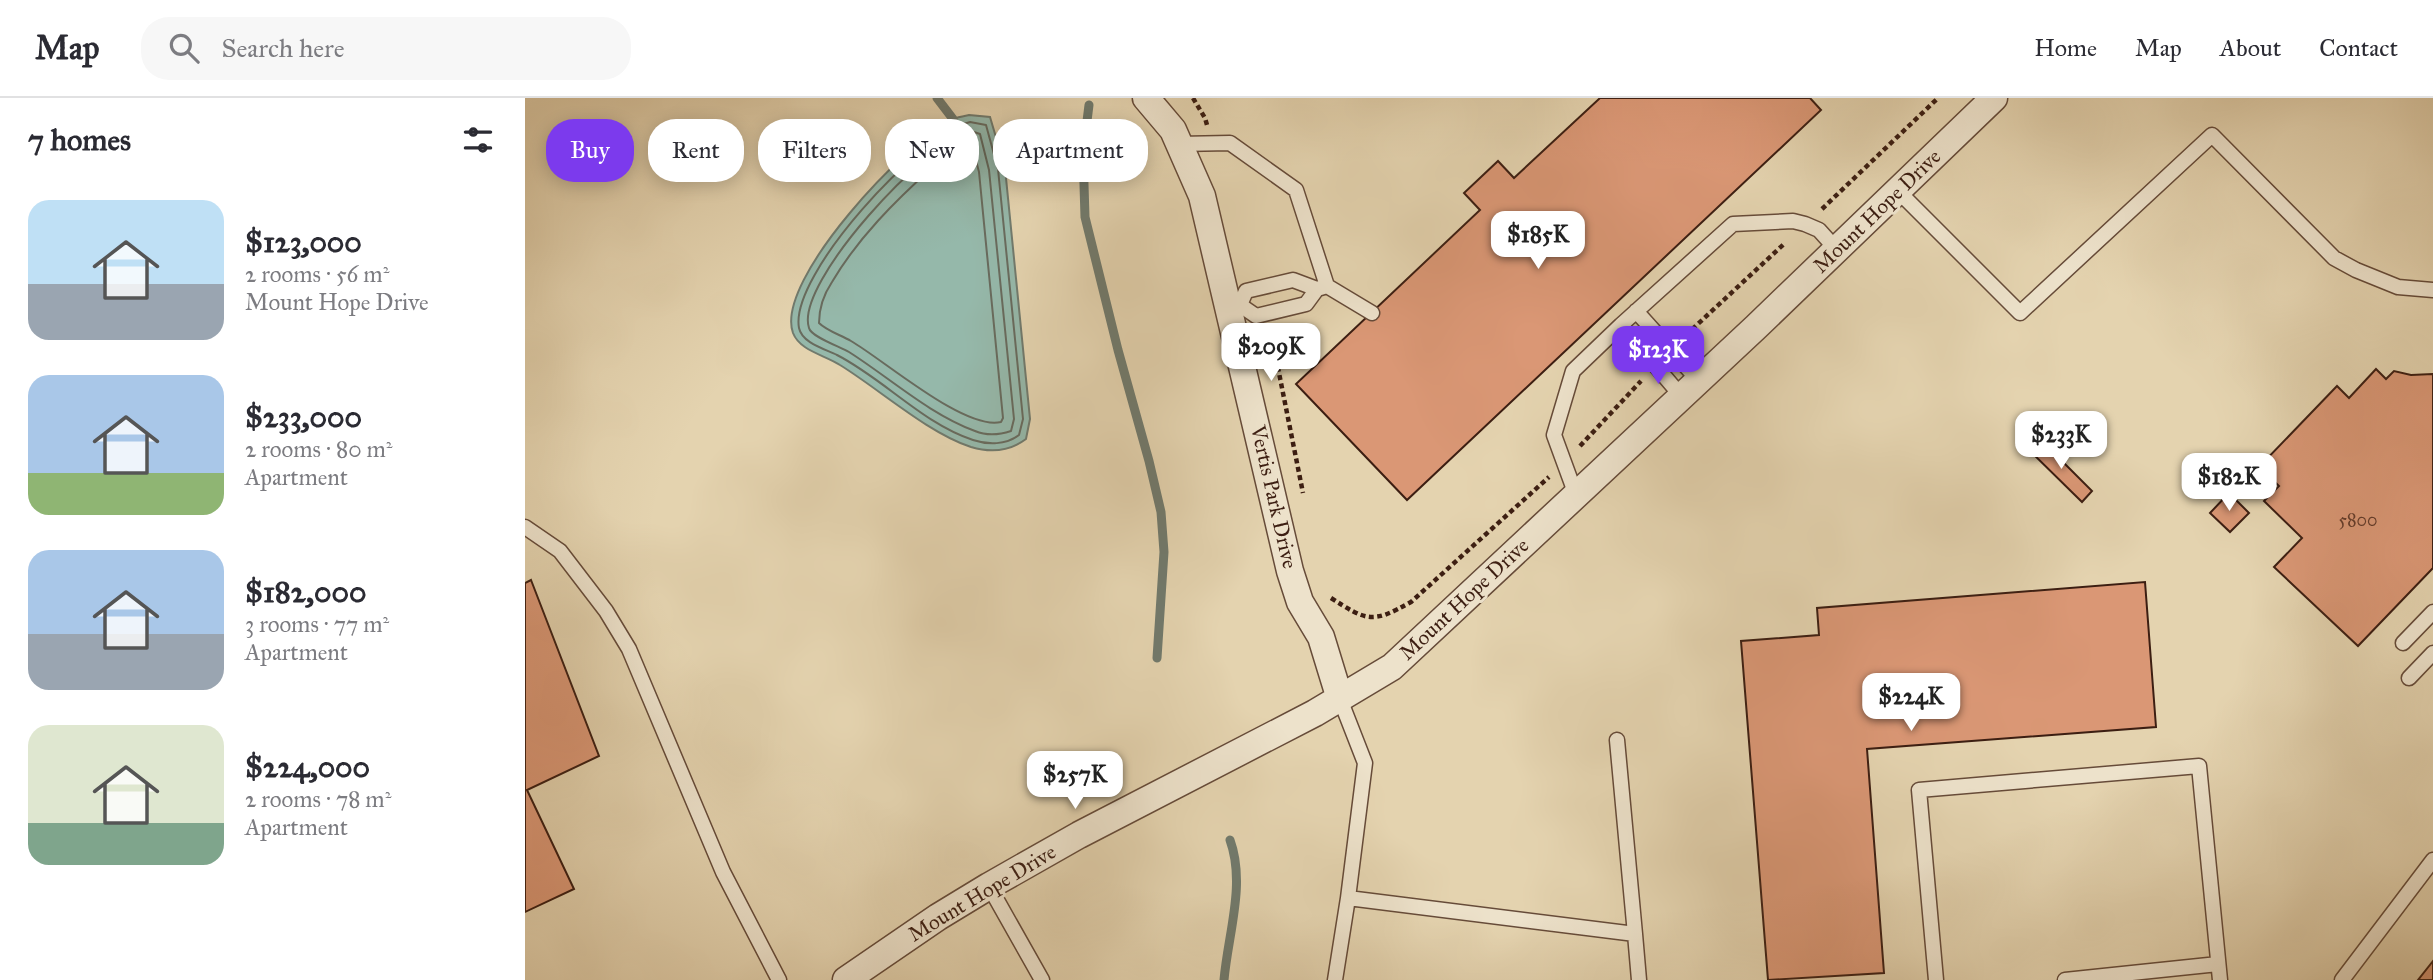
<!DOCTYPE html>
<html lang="en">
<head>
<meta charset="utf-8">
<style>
	body { margin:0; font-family:"IM FELL Great Primer",serif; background:#f7f7f7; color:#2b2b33; height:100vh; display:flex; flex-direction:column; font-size:26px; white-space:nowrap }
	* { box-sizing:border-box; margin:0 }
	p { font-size:23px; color:#7c7c81 }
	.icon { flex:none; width:38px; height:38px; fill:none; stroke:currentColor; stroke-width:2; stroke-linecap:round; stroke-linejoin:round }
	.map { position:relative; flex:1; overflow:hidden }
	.panel { display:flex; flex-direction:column; background:#fff; width:525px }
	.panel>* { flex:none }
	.guide { position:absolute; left:21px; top:21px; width:665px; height:63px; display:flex; gap:14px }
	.price { position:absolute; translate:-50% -60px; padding:0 16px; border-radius:14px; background:#fff; color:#222; font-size:23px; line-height:46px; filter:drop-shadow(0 2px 4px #0008) }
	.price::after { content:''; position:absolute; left:50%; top:42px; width:21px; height:16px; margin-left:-10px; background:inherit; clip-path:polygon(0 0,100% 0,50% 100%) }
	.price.active { background:#7c3aed; color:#fff }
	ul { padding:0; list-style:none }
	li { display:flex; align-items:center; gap:21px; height:175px; padding:0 28px }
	li span { display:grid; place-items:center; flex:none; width:196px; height:140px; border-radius:21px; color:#555 }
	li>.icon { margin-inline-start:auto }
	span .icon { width:84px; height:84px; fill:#fffc; stroke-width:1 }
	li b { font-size:30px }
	h2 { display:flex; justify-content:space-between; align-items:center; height:84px; padding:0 28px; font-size:30px }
	.chip { padding:0 24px; border-radius:28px; background:#fff; box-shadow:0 4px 18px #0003; font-size:24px; line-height:63px }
	.chip.active { background:#7c3aed; color:#fff }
	header { display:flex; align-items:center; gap:42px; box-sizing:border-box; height:98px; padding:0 35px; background:#fff; border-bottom:2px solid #e1e1e2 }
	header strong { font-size:33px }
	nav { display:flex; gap:38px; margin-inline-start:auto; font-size:24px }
	.search { width:490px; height:63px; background:#f7f7f7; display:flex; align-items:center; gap:18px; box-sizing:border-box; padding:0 24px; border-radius:28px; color:#7c7c81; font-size:26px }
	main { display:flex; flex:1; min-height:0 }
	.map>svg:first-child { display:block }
	.water { fill:#95b8aa; stroke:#717a6d; stroke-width:2 }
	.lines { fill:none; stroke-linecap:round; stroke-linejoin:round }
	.shore { stroke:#686b5e; stroke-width:2 }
	.stream { stroke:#717a6d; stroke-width:9 }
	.building { fill:#da9775; stroke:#3c1e12; stroke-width:2 }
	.lane-casing { stroke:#664b39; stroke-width:17 }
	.street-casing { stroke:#664b39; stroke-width:29 }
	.path { stroke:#3c1e12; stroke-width:4.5; stroke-dasharray:5 3.5; stroke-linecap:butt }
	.lane { stroke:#ede2cb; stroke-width:14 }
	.street { stroke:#ede2cb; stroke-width:26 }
	.labels { text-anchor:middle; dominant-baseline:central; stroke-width:6; stroke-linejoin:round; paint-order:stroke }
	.number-label { font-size:18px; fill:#643c2b }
	.street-label { font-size:21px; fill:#3c1e12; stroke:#ede2cb }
</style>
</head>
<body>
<header>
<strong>Map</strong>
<div class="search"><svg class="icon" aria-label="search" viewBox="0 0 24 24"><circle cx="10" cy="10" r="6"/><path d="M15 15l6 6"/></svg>Search here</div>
<nav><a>Home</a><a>Map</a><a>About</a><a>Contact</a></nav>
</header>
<main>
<section class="panel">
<h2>7 homes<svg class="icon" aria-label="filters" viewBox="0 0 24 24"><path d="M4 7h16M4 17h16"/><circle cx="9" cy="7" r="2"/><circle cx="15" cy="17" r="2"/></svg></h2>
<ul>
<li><span style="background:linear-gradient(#bfe0f5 60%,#9aa5b1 0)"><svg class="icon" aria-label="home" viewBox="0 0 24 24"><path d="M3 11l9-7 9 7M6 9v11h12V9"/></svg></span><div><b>$123,000</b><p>2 rooms · 56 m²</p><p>Mount Hope Drive</p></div></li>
<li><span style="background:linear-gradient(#a9c7e8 70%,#8fb573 0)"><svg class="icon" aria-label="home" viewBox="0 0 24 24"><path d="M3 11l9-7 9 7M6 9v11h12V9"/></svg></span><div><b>$233,000</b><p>2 rooms · 80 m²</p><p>Apartment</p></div></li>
<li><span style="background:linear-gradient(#a9c7e8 60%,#9aa5b1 0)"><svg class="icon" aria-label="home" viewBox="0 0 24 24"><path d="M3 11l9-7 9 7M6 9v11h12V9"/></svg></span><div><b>$182,000</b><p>3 rooms · 77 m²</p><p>Apartment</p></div></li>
<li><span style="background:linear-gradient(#dfe7d0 70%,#7fa58c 0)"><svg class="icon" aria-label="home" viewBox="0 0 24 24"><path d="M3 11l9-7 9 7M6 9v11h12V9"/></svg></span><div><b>$224,000</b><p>2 rooms · 78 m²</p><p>Apartment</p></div></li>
</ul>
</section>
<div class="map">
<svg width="1908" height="882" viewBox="0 0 1908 882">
	<rect width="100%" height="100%" fill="#e4d3af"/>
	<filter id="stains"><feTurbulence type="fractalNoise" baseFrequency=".00286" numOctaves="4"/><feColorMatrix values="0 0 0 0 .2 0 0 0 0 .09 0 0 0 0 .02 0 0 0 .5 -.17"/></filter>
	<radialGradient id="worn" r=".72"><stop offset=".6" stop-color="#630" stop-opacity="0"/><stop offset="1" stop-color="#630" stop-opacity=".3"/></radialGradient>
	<path class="water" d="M444,17L465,19L480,70L505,321L501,341C485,353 466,355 446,349C403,335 354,291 315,267C300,257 275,253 268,235C249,182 383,42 428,21C433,19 439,18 444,17Z"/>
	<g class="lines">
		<path class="shore" d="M445,24L461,27L473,71L498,321L494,337C481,347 463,347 448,342C397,325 359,281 312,257C300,251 277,245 274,230C264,177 395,36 445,24Z
			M446,33L455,36L464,72L489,321L486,333C474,337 462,338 450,333C404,316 365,280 324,254C316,249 286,239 284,230C269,185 403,42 446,33Z
			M444,44L447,47L454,74L478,320L476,324C440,333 359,262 326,243C316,237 302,233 294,225C294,210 299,196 307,184C333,140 370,103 408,69C419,60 431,49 444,44Z"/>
		<path class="stream" d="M412,0L428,21
			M564,7L558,55L560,119L593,252L624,363L636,414L639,454L632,560
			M699,882C703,836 721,786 705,742"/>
	</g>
	<path class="building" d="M1075,0H1285L1296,12L882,402L771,286L955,112L939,95L973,63L989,80Z
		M1851,271L1861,281L1869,273L1886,277L1908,276V470L1833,548L1749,469L1777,440L1739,403L1754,388L1734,369L1812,288L1824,300Z
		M1516,342L1567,393L1557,404L1505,353Z
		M1704,395L1724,415L1705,434L1685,415Z
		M6,482L74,658L2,692L49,791L0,814V485Z
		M1620,484L1631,629L1342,651L1359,875L1243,882L1216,543L1294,537L1292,510Z
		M1908,863V882H1893Z"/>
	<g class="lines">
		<defs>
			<path id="lane" d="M654,46L705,45L771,92L802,188L847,215
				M1373,93L1495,215L1687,37L1809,160L1831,172L1873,189L1908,192
				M715,207L731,218L781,206L792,191L802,188
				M715,207L721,193L768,182L792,191
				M1111,213L1174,283
				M1096,227L1157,299
				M1051,397L1029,337L1048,273L1096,227L1208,126L1268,123L1280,126L1294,132L1312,152
				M0,429L35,453L81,513L104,551L198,774L254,882
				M1878,545L1908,514
				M1884,580L1908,555
				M1092,642L1110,836
				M464,788L517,882
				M823,800L1110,836L1114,882
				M810,882L823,800L840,665L815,601
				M1411,882L1394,692L1674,668L1695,882
				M1540,882L1693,866
				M1817,882L1908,762"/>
			<path id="street" d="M621,0L648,32L677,98L765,473L775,504L796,539L815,601
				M321,882L413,819L464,788L554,737L790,615L867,569L1231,229L1469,0"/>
		</defs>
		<use href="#lane" class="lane-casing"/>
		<use href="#street" class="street-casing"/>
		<path class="path" d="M668,0L680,20L682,27
			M1297,111L1413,0
			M744,236L751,260L778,395
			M1161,237L1260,145
			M1055,348L1116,283
			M806,500C842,523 847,526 886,504L1024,379"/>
		<use href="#lane" class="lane"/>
		<use href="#street" class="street"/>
	</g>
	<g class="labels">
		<g class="number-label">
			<text x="1833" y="422">5800</text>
		</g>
		<g class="street-label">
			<text transform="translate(1352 113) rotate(-44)">Mount Hope Drive</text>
			<text transform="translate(749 399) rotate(77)">Vertis Park Drive</text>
			<text transform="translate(939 501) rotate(-43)">Mount Hope Drive</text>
			<text transform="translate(457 795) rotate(-31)">Mount Hope Drive</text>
		</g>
	</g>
	<rect width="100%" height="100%" filter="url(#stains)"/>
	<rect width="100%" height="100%" fill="url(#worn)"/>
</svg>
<b class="price" style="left:1013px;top:173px">$185K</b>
<b class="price" style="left:746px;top:285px">$209K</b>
<b class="price active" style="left:1133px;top:288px">$123K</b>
<b class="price" style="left:1536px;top:373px">$233K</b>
<b class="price" style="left:1704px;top:415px">$182K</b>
<b class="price" style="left:1386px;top:635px">$224K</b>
<b class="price" style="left:550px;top:713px">$257K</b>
<div class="guide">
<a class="chip active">Buy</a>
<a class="chip">Rent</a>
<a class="chip">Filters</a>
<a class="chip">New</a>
<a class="chip">Apartment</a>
</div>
</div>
</main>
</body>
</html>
